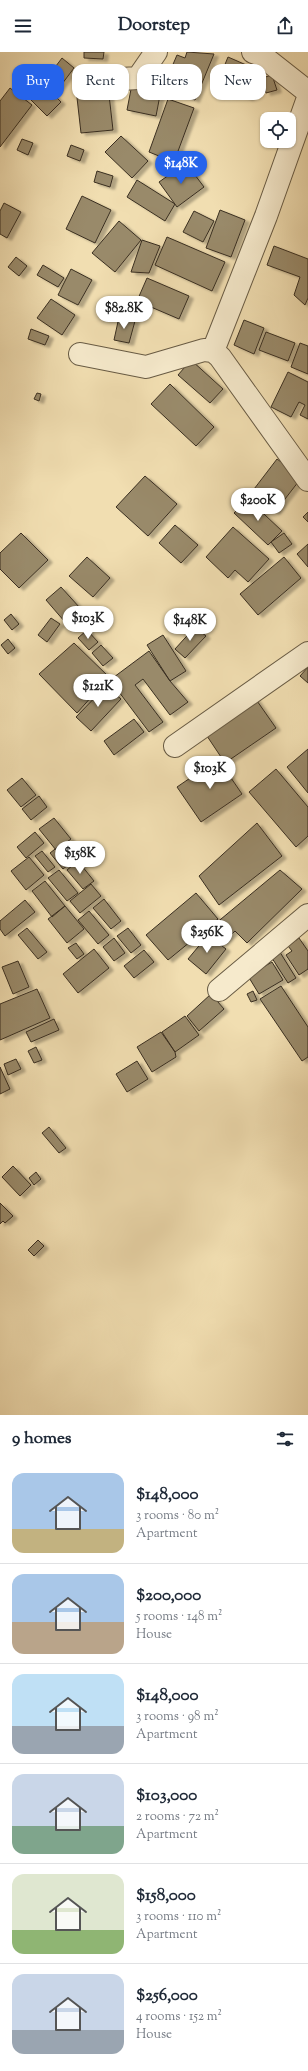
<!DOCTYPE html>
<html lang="en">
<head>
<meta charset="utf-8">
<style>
	body { margin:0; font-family:"Sorts Mill Goudy",serif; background:#f2f2f3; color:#1f2937; height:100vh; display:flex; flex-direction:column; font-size:15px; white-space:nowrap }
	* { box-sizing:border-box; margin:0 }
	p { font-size:13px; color:#747a83 }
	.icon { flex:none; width:22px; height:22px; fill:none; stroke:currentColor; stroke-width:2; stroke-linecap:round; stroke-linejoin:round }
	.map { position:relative; height:1363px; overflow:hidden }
	.panel { display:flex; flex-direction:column; background:#fff; flex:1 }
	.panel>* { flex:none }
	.guide { position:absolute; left:12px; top:12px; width:284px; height:36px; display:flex; gap:8px }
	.buttons { position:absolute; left:260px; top:60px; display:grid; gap:8px }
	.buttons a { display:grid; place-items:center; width:36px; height:36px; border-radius:8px; background:#fff; box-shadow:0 1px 3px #0004; font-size:20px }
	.price { position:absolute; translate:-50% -34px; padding:0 9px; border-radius:14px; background:#fff; color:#222; font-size:13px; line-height:26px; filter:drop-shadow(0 1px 2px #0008) }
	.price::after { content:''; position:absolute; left:50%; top:24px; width:12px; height:9px; margin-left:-6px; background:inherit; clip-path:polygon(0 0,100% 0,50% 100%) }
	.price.active { background:#2563eb; color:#fff }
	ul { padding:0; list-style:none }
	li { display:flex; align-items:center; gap:12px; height:100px; padding:0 12px }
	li+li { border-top:1px solid #e0e1e3 }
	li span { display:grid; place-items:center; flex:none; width:112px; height:80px; border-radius:12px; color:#555 }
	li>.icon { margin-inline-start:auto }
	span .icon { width:48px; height:48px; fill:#fffc; stroke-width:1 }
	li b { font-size:17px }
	h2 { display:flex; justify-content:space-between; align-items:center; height:48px; padding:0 12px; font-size:17px }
	.chip { padding:0 14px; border-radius:12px; background:#fff; box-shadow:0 1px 3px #0004; font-size:14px; line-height:36px }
	.chip.active { background:#2563eb; color:#fff }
	header { display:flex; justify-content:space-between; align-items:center; height:52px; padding:0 12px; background:#fff; font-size:18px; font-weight:700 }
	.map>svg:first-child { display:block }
	.building { fill:#998a6b; stroke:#3a2f20; filter:url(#shadow) }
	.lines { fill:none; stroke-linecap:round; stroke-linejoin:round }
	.minor-casing { stroke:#685b44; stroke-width:24 }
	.minor { stroke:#f6eacc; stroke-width:22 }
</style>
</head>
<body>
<header><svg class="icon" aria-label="menu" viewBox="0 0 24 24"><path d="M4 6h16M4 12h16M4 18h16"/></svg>Doorstep<svg class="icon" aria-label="share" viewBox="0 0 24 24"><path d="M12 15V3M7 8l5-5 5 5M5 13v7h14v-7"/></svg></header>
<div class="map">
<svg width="308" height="1363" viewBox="0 0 308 1363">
	<defs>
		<filter id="shadow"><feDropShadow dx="4.5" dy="2.5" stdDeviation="1" flood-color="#0004"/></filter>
	</defs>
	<rect width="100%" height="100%" fill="#f1deb1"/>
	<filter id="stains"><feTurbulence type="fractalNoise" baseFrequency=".005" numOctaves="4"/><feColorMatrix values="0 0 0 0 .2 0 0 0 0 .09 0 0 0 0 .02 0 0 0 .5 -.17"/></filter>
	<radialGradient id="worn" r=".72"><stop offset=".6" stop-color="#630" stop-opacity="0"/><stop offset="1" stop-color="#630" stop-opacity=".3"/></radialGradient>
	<path class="building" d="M84,0H104L103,7L84,6Z
		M187,0L214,2L195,48L171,38L176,27L168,24L177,3L185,6Z
		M228,5L260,19L249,46L217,32Z
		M62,6L74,16L56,40L43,31Z
		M31,20L61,50L47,64L17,34Z
		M272,23L277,38L266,41L262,26Z
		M107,25L113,78L81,81L75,28Z
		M132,32L161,38L156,64L127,58Z
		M10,36L32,53L0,95V49Z
		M168,47L194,56L174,110L149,100Z
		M121,84L148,109L132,126L105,100Z
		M22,87L33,91L28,103L17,98Z
		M71,93L84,98L80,109L67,104Z
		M186,111L204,135L177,155L159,130Z
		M97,119L113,124L110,135L94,130Z
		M137,128L175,152L165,169L127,145Z
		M82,144L111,158L95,191L66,177Z
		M4,151L21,160L7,186L0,182V159Z
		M220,158L245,168L231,205L206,196Z
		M194,159L214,169L203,190L183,180Z
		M119,169L141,188L115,220L92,201Z
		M167,185L225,210L212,239L155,213Z
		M142,188L160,194L149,221L131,220Z
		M274,194L308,207V246L305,253L294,243L300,225L267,213Z
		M16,205L27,214L19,224L8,215Z
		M43,213L64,226L58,235L37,223Z
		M71,217L92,228L78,253L58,243Z
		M147,226L189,244L179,267L137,249Z
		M51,247L75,263L62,283L37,266Z
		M119,265L135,269L129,291L114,288Z
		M244,268L264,276L254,302L234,293Z
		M31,277L49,284L45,293L28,287Z
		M266,280L295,291L288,309L259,298Z
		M300,291L308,294V322L291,315Z
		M191,308L223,337L210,351L178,323Z
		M288,320L308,330V367L300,363L305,353L299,350L291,365L271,355Z
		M170,332L214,375L196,394L151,352Z
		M37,341L41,342L39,349L34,347Z
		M277,407L302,425L275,460L251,441Z
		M145,424L177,452L148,484L116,455Z
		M248,447L282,479L268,493L234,461Z
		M308,460V470L303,465Z
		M175,473L198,493L181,511L159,491Z
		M233,475L269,507L248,530L235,518L228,526L206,505Z
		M21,481L48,508L19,536L0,517V501Z
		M284,481L292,492L279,501L271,490Z
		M308,492V515L297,502Z
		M87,505L110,526L93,545L69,524Z
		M284,505L301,526L258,563L240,542Z
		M61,535L80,556L65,570L46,548Z
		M11,562L19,572L12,578L4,568Z
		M51,566L60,572L47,590L38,583Z
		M195,575L206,584L185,606L175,597Z
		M87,578L98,590L89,598L78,586Z
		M163,583L186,619L170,629L147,593Z
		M8,587L15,596L8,602L1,593Z
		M74,591L109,625L77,661L39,622Z
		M101,593L113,606L103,614L92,601Z
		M149,599L170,629L188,650L170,663L143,627L135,633L163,670L149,680L110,628Z
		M308,615V631L300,624Z
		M106,634L121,647L91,679L76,665Z
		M255,646L276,676L225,711L205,681Z
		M134,667L144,680L114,703L104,689Z
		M308,697V741L287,715Z
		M218,707L242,742L201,770L177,735Z
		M276,717L308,755V784L296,795L249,740Z
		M22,726L36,743L21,755L7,738Z
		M39,744L47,755L31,768L22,757Z
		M54,766L71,787L56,798L39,777Z
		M257,771L282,804L219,853L199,824Z
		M35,780L44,791L26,806L17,795Z
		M59,794L72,810L63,817L50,801Z
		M42,799L55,815L48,820L35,804Z
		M29,805L44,823L26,838L11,819Z
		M78,809L94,829L83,837L67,818Z
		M59,818L78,841L67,849L48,826Z
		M280,818L302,837L247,891L235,879L222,891L209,877Z
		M45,829L65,854L52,865L32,839Z
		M91,832L101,844L80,861L70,849Z
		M196,841L218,867L168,908L146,883Z
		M104,847L121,869L111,877L93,856Z
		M25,848L35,860L5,884L0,877V869Z
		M65,854L84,877L67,891L48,867Z
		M89,859L109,883L98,892L78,868Z
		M27,876L47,900L38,907L18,883Z
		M128,876L141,893L131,901L117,884Z
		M208,883L226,897L206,922L188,907Z
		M114,886L125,901L114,909L103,895Z
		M299,886L308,899V917L299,923L286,903L292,899L288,894Z
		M76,891L84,902L77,907L68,896Z
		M94,897L109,916L78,941L63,922Z
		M278,897L296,926L288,931L270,903Z
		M144,898L154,910L134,926L124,914Z
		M18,909L29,935L13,942L2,915Z
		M272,910L283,928L259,942L248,924Z
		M281,934L308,975V1005L302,1009L260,947Z
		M37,937L50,966L0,988V952Z
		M253,939L257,948L251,950L247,942Z
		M211,942L224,957L199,979L187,964Z
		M185,964L199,983L175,1000L162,980Z
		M54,967L59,978L31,990L26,980Z
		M161,980L175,1000L176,1005L152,1020L137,995Z
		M36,995L42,1008L34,1011L28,999Z
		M16,1007L21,1017L8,1023L4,1012Z
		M137,1009L148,1027L127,1040L116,1022Z
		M0,1015L10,1037L0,1042Z
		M49,1075L66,1096L59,1101L42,1081Z
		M13,1114L31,1133L20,1144L2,1125Z
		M36,1120L41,1127L34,1133L29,1126Z
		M0,1151L13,1164L5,1171L3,1169L0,1172Z
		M38,1188L44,1194L34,1204L28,1198Z"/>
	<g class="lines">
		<defs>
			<path id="minor" d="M253,0L261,3L308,40
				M121,27L138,26L156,0
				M213,299L266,164L308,46
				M80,302L146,315L204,298L213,299L220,305L308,428
				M175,694L308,601
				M219,938L308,863"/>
		</defs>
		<use href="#minor" class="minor-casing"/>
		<use href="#minor" class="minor"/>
	</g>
	<rect width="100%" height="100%" filter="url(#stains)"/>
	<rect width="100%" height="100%" fill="url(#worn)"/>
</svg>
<div class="buttons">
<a><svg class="icon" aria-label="locate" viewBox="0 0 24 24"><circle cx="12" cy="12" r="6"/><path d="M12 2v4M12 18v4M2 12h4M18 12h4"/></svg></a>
</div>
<b class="price active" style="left:181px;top:133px">$148K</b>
<b class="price" style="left:124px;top:278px">$82.8K</b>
<b class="price" style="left:258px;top:470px">$200K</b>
<b class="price" style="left:88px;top:588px">$103K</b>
<b class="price" style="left:190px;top:590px">$148K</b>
<b class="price" style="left:98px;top:656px">$121K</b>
<b class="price" style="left:210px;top:738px">$103K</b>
<b class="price" style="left:80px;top:823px">$158K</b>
<b class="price" style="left:207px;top:902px">$256K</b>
<div class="guide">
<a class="chip active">Buy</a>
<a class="chip">Rent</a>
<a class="chip">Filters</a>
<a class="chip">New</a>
</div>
</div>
<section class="panel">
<h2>9 homes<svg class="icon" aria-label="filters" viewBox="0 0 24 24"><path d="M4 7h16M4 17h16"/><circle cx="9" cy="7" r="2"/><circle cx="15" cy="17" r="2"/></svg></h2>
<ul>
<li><span style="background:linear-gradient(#a9c7e8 70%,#c2b280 0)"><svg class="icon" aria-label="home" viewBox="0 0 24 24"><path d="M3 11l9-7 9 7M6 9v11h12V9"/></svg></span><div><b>$148,000</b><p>3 rooms · 80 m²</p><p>Apartment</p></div></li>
<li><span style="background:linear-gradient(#a9c7e8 60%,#b9a48a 0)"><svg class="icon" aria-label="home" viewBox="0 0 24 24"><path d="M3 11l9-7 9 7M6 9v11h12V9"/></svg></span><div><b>$200,000</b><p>5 rooms · 148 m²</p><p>House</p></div></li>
<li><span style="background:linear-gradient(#bfe0f5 65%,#9aa5b1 0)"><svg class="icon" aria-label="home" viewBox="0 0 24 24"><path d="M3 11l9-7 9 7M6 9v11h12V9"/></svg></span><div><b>$148,000</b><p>3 rooms · 98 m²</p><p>Apartment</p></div></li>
<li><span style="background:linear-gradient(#c9d6e8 65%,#7fa58c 0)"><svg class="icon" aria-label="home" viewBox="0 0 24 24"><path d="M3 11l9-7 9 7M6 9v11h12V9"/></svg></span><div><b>$103,000</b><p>2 rooms · 72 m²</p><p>Apartment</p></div></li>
<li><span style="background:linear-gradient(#dfe7d0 70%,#8fb573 0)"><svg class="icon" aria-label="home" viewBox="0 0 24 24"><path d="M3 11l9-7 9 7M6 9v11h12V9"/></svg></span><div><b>$158,000</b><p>3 rooms · 110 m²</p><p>Apartment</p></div></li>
<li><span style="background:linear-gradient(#c9d6e8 70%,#9aa5b1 0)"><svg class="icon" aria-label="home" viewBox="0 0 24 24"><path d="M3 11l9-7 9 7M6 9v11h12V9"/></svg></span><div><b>$256,000</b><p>4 rooms · 152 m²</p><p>House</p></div></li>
</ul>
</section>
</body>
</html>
